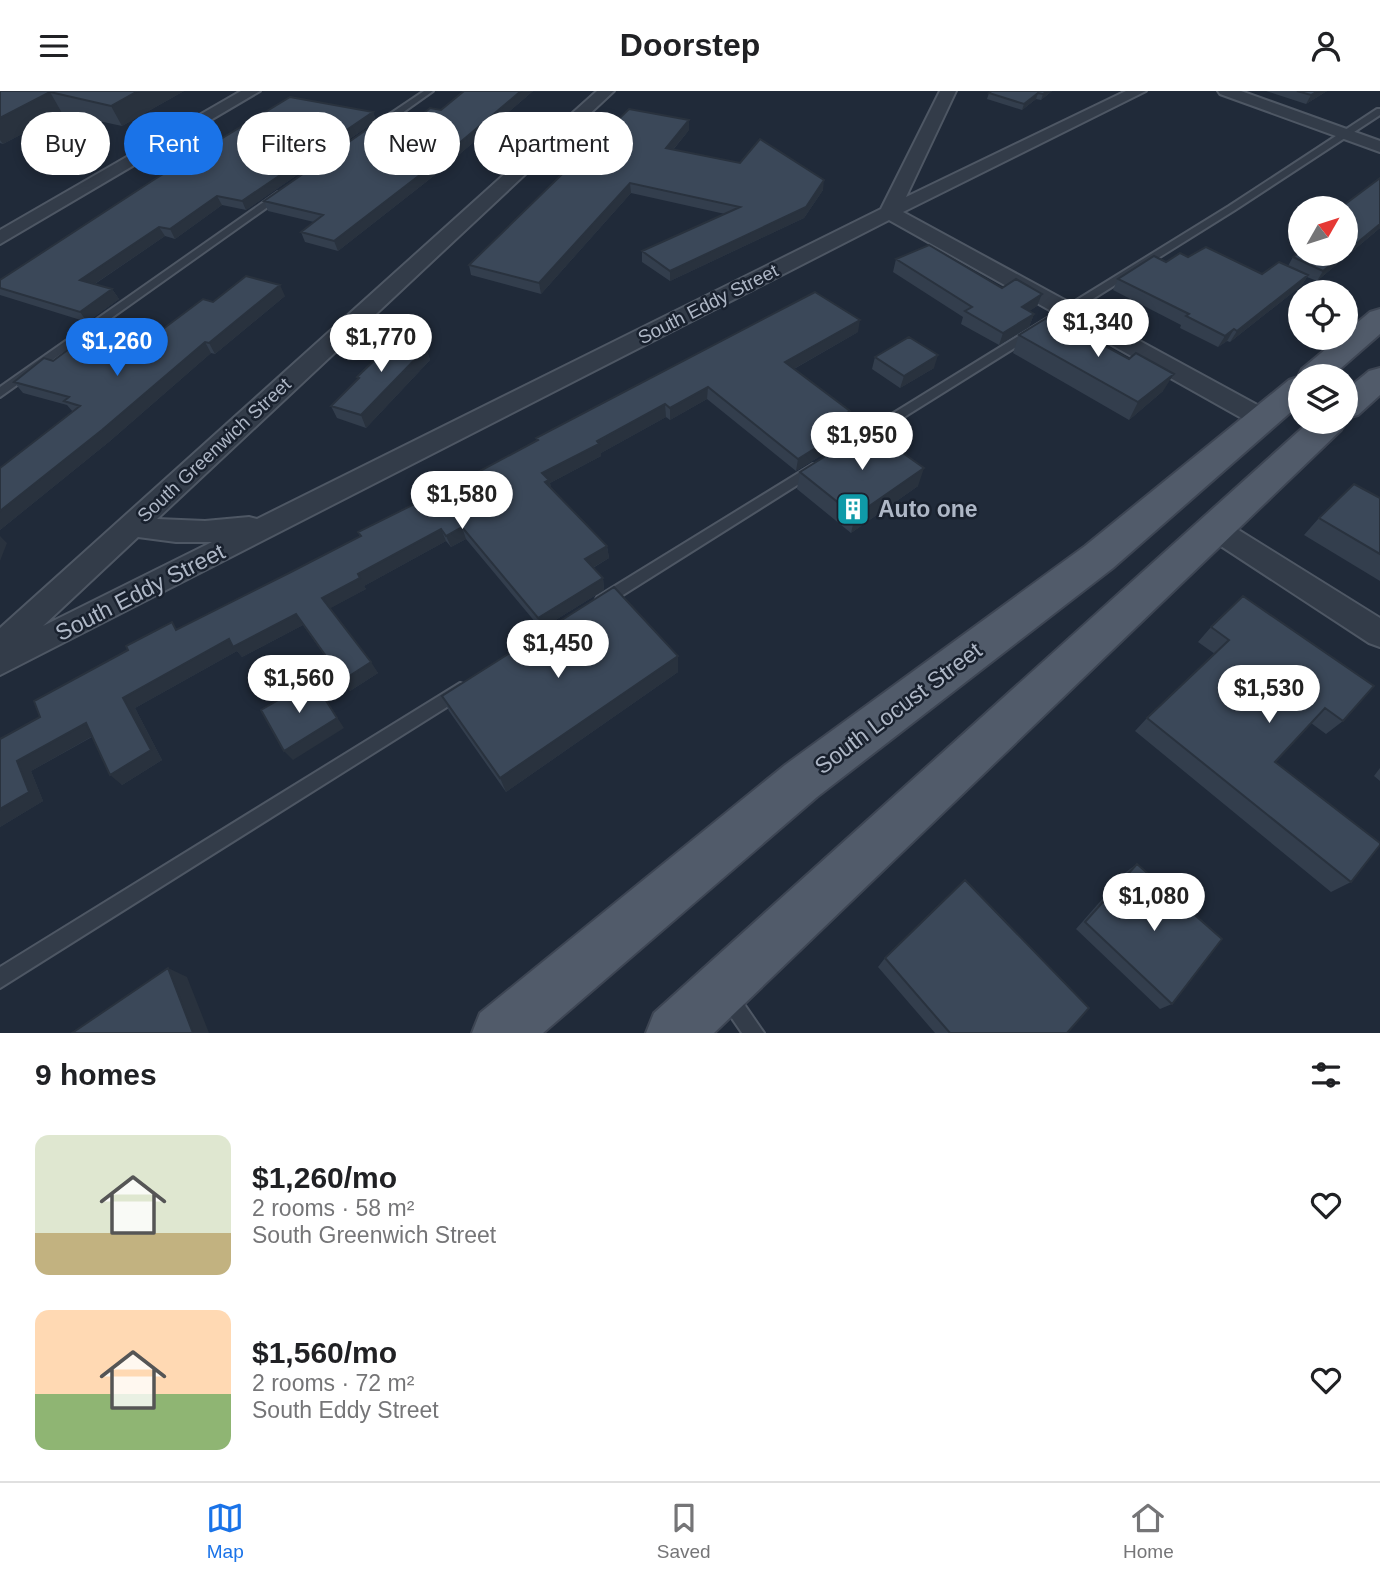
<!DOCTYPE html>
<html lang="en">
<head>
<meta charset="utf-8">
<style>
	body { margin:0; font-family:Arial,sans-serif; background:#f2f2f2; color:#202124; height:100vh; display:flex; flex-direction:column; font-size:26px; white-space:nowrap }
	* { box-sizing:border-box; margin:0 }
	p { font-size:23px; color:#757577 }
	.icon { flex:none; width:38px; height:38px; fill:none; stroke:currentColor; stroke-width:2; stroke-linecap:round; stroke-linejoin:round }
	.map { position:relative; height:942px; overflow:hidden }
	.panel { display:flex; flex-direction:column; background:#fff; flex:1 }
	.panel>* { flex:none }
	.top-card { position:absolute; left:21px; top:21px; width:700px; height:63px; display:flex; gap:14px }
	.needle { width:46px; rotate:51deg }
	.buttons { position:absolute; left:1288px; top:105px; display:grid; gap:14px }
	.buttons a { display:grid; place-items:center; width:70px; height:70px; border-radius:50%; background:#fff; box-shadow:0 4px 10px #0003; font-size:35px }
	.price { position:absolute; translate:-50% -60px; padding:0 16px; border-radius:24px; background:#fff; color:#222; font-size:23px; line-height:46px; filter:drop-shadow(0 2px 4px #0008) }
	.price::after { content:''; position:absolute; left:50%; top:42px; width:21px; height:16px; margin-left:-10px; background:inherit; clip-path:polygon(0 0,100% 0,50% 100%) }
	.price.active { background:#1a73e8; color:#fff }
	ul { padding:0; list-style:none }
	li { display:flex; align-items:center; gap:21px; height:175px; padding:0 35px }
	li span { display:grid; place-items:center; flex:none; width:196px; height:140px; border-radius:14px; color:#555 }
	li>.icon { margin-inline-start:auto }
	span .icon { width:84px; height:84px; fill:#fffc; stroke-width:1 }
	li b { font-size:30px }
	h2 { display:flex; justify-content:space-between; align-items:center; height:84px; padding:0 35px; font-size:30px }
	.pill { padding:0 24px; border-radius:32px; background:#fff; box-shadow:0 4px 10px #0003; font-size:24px; line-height:63px }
	.pill.active { background:#1a73e8; color:#fff }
	header { display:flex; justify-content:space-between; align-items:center; height:91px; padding:0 35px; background:#fff; font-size:32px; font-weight:700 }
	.tabs { display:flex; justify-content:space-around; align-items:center; height:98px; border-top:2px solid #e0e0e0; background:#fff; font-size:19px; color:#757577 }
	.tabs a { display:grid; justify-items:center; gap:4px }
	.tabs .active { color:#1a73e8 }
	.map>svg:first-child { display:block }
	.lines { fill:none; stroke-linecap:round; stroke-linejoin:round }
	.lane-casing { stroke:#4e5764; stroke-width:4 }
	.street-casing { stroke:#4e5764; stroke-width:4 }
	.primary-casing { stroke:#3d4553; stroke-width:4 }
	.lane { fill:#333c49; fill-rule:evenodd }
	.street { fill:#333c49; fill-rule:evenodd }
	.primary { fill:#515b6a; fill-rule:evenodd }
	.wall { fill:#333e4d }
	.shaded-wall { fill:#29323e }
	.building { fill:#3b4859; stroke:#29323e; stroke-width:2 }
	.labels { text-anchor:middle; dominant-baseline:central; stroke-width:5; stroke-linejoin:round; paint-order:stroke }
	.far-street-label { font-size:19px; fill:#aeb7c6; stroke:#19212e }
	.poi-label { font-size:23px; font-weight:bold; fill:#aeb7c6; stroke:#19212e; text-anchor:start }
	.street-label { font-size:23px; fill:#aeb7c6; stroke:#19212e }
</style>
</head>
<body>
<header><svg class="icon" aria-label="menu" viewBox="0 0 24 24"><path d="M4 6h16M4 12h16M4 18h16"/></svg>Doorstep<svg class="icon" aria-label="person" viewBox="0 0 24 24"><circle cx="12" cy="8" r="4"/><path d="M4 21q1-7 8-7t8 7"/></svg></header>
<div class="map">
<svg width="1380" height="942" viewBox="0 0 1380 942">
	<rect width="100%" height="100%" fill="#202a39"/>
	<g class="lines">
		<defs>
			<path id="lane" d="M424,0H433L381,37H375V33Z
				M1377,18H1380V24L1235,119L861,353H853L851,350L853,347L1229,115Z
				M278,101L286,103L0,306V296Z
				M813,373L819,378L818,381L607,514H597L595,510L597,506Z
				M460,592L466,594L468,599L466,604L0,897V876Z
				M728,897L735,900L764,942H742L718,907L721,900Z"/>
			<path id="street" d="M241,0H260L0,153V139Z
				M597,0H614L157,428L205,430L249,426L257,428L881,118L940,0H956L906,106L1126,0H1146L903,121L1272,322L1275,328L1272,334L1263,336L1254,334L889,129L0,584V537ZM138,446L176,451H212L43,535Z
				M1218,0H1241L1380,50V61L1220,3Z
				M1214,427L1224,430L1380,527V556L1369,552L1204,444L1200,437L1204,430Z"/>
			<path id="primary" d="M1380,218V243L1332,285H1300V313L1113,477L817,706L543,942H472L480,922L785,674L1085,455L1289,289L1298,286L1302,278L1339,247H1346V241L1370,221Z
				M1380,277V304L1358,324L1346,327V299L1369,280Z
				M1309,331H1346L1341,339L714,942H646L654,922Z"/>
		</defs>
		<use href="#lane" class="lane-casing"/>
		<use href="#street" class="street-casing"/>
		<use href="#primary" class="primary-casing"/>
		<use href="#lane" class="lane"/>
		<use href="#street" class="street"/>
		<use href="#primary" class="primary"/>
	</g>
	<path class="wall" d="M0,0H184L122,35L62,22L3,53L0,52Z
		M464,0H533L440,80L338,160L305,151L301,141L314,131L268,120L264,110L417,28L441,19Z
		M1052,0L1041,9L1036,8L1022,19L987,8L989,2Z
		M1266,0H1327L1306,13Z
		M373,21L376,30L246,119L222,114L175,148L165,145L95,193L112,198L119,208L87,231L0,204V189Z
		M689,39L673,59L740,72L823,99L804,127L670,190L642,171V160L725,123L631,102L541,203L471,184L469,174Z
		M1380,87V137L1317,190L1307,186L1301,195L1230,251L1227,250L1218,256L1180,237L1181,234L1113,199L1118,188L1166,171L1188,166L1262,183L1288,175L1293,166L1346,163Z
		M896,168L1002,197L1042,203L1037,215L1029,220L1034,223L1029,236L999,254L961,233L963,226L893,181Z
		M285,205L215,263L211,262L110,350L0,439V377L73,321L67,314L23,302L14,291L53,270L155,244L213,211Z
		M858,241L794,278L848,329L851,346L796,380L707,308L670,329L666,326L601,362V365L550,392L551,397L607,455L609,467L593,477L603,487L604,499L541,538L466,448L451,456L446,450L364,495L366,498L330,517L378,582L350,600L303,534L242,566L237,560L135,617L162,669L122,694L92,646L31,680L43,710L0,736V648L40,626L128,559L178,538L360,446L358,441L465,388L537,350L536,347Z
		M1019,244L1163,300L1129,329L1013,262Z
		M426,257L430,269L366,337L337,327L331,315L358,288L357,286Z
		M875,266L934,277L900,297L872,278Z
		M800,381L918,395L851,442L797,398Z
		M1380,407V490L1304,444L1319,427Z
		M1211,536L1343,630L1326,643L1311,632L1275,671L1351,791L1331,801L1135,640L1147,627L1215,563L1198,551Z
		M678,565V581L506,701L449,620L442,605Z
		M1380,677V690L1374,685Z
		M1137,773L1172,913L1160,918L1076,838L1126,781Z
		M885,867L1067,942H935L878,876Z"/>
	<path class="shaded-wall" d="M138,0H184L122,35L111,15Z
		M521,0H533L440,80L338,160L334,150Z
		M1047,0H1052L1041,9L1043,3Z
		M1318,0H1327L1306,13L1311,4Z
		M50,1L62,22L3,53L0,49V27Z
		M1038,2L1036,8L1022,19L1024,13Z
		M373,21L376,30L246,119L242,110Z
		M689,29V39L666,67V57Z
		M824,89L823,99L804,127L670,190V180Z
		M630,92L631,102L541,203L539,192Z
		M217,105L222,114L175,148L170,138Z
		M1380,133V137L1317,190L1323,180L1344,163H1346V161Z
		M159,136L165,145L87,198L80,189Z
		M1308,184L1301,195L1230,251L1237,240Z
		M280,194L285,205L215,263L209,252Z
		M112,198L119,208L87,231L80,221Z
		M1042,203L1037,215L1017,229L1022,216Z
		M1034,223L1029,236L999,254L1003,242Z
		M860,229L858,241L783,284L785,271Z
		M1234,238L1227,250L1218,256L1225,245Z
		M205,251L211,262L110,350L0,439V420Z
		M426,257L430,269L366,337L361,324Z
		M938,264L934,277L900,297L904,285Z
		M1174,283L1163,300L1129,329L1138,311Z
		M708,296L707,308L670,329V317Z
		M665,313L666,326L601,362V365L550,392L552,401L548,403L542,382Z
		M850,320L848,333L842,325Z
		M854,333L851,346L796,380L798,368Z
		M924,377L918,395L851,442L855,425Z
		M462,436L466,448L451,456L446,445Z
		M441,438L446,450L364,495L366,498L329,518L322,507L358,483Z
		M0,445L7,452L0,470Z
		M607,455L609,467L587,480L585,468Z
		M603,487L604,499L541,538L538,527Z
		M296,523L303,534L242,566L237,560L135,617L162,669L122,694L110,684L123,607L229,548Z
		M678,565V581L506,701L500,687Z
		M371,571L378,582L350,600L343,589Z
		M313,589L344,637L293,669L284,660Z
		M86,632L98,642L31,680L43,710L0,736V718L17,670Z
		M168,877L187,886L209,942H193Z"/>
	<path class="building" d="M0,0H138L111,15L50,1L0,27Z
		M464,0H521L438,70L334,150L301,141L323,124L264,110L389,23L417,28L430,17L441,19Z
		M992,0H1047L1043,3L1038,2L1024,13L989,2Z
		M1297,0H1318L1311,4Z
		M290,6L373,21L242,110L217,105L170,138L159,136L80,189L112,198L80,221L0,197V189L155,88Z
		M629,18L689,29L666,57L740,72L760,48L824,89L806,116L670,180L642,160L740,116L630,92L539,192L469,174Z
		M1380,87V133L1346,161V117H1340Z
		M929,154L1002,197L1016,188L1042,203L1022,216L1034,223L1003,242L965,220L972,216L896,168Z
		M1206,156L1262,183L1279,171L1308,184L1237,240L1234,238L1225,245L1186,225L1189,223L1118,188L1154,165L1166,171L1180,162L1188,166Z
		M1300,161V163H1344L1323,180L1293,166Z
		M246,185L280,194L209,252L205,251L102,339L0,420V377L80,315L64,310L69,306L14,291L44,267L53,270L106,230L155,244L203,208L213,211Z
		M815,201L860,229L785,271L850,320L842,325L854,333L798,368L708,296L670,317L665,313L597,350L599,353L542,382L549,389L545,391L607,455L585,468L603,487L538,527L462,436L446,445L441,438L358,483L360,487L322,507L371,571L343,589L296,523L233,556L229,548L123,607L151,659L110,684L86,632L17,670L29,701L0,718V648L40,626L34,610L128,559L126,555L172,531L176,539L291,481L361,445L358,441L465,388L538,349L536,347Z
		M1050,225L1129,268L1136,262L1174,283L1138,311L1019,244Z
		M407,238L426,257L361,324L331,315L359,287L357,286Z
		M909,246L938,264L904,285L875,266Z
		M869,338L924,377L855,425L800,381Z
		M1354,393L1380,407V463L1319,427Z
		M614,496L678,565L500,687L442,605Z
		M1243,505L1374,595L1343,630L1325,617L1275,671L1380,752V754L1351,791L1147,627L1229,549L1211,536Z
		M313,589L337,627L284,660L261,619Z
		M1137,773L1222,848L1172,913L1085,831Z
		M965,789L1089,917L1067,942H950L885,867Z
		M168,877L193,942H72Z"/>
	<defs>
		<symbol id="building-square" viewBox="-11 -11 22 22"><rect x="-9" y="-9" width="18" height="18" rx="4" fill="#0f9aa8" stroke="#19212e"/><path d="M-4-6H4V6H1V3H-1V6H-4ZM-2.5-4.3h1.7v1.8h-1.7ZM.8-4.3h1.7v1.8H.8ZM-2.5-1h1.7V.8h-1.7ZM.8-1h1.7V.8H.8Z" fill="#fff"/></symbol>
	</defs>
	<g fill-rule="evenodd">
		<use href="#building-square" x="834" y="399" width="38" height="38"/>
	</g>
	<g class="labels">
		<g class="far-street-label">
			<text transform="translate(708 213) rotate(-27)">South Eddy Street</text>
			<text transform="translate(214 359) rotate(-43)">South Greenwich Street</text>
		</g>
		<g class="poi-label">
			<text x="878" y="418">Auto one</text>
		</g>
		<g class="street-label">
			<text transform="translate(140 501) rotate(-27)">South Eddy Street</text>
			<text transform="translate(898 617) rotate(-37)">South Locust Street</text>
		</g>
	</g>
</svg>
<div class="buttons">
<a><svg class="needle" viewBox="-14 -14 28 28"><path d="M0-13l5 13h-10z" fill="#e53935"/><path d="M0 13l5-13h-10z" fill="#757577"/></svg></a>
<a><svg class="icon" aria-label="locate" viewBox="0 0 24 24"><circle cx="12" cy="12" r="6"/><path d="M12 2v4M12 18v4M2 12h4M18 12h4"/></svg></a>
<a><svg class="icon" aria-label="layers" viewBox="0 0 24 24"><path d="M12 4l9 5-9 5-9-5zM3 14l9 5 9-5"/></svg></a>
</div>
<b class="price" style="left:1098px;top:268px">$1,340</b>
<b class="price" style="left:381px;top:283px">$1,770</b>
<b class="price active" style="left:117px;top:287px">$1,260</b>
<b class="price" style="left:862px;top:381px">$1,950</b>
<b class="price" style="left:462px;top:440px">$1,580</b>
<b class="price" style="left:558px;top:589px">$1,450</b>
<b class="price" style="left:299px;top:624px">$1,560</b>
<b class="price" style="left:1269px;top:634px">$1,530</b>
<b class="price" style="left:1154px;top:842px">$1,080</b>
<div class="top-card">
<a class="pill">Buy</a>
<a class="pill active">Rent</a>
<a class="pill">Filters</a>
<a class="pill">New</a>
<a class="pill">Apartment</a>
</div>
</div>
<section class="panel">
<h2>9 homes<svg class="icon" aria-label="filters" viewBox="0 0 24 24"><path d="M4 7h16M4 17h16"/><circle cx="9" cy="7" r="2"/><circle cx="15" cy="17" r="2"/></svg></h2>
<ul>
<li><span style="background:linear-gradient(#dfe7d0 70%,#c2b280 0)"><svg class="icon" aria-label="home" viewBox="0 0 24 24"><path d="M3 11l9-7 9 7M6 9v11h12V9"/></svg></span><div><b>$1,260/mo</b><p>2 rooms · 58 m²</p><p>South Greenwich Street</p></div><svg class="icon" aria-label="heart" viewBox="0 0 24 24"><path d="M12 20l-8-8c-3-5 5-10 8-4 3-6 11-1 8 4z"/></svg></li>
<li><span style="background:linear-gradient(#ffd9b3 60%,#8fb573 0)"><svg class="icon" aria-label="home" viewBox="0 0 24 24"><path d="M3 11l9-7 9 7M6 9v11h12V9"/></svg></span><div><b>$1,560/mo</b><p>2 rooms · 72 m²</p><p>South Eddy Street</p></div><svg class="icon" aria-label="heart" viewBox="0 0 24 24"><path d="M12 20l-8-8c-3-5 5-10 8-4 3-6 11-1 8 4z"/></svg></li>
</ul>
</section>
<nav class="tabs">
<a class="active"><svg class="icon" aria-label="map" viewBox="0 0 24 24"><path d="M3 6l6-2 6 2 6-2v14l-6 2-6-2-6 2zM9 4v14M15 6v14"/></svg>Map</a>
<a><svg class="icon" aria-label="saved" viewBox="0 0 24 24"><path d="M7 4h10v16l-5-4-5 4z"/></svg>Saved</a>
<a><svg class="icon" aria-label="home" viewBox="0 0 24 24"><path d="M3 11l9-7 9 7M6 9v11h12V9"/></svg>Home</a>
</nav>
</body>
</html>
